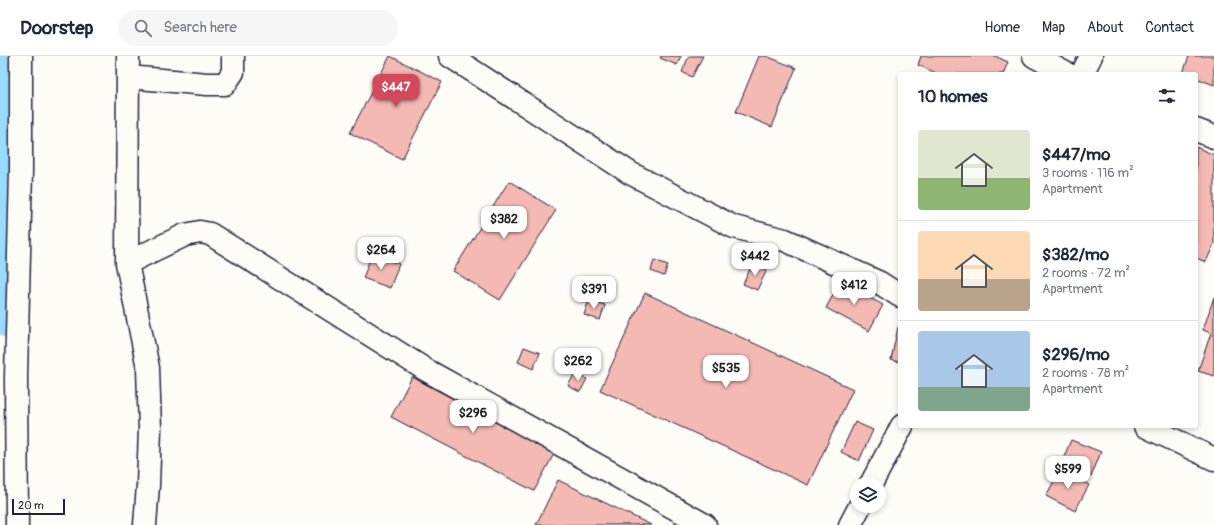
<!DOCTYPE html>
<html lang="en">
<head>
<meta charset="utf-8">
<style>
	body { margin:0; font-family:Pangolin,sans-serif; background:#f6f6f7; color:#1f2937; height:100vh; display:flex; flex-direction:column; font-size:15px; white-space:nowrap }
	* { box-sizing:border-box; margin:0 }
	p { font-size:13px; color:#747a83 }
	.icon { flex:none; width:22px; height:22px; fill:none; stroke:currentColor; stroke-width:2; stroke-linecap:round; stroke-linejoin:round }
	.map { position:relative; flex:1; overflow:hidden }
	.sheet { position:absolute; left:898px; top:16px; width:300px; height:356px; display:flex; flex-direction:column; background:#fff; border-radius:4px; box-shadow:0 2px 6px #0003 }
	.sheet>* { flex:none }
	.buttons { position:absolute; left:850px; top:421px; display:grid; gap:8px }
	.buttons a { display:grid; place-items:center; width:36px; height:36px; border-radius:50%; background:#fff; box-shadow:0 2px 6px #0003; font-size:20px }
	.scale { position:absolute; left:12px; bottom:10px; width:53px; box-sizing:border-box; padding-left:4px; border:2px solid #22223b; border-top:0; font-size:11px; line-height:14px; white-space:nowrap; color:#22223b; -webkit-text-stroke:3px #fdfcf7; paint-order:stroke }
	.price { position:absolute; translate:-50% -34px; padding:0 9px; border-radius:8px; background:#fff; color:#222; font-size:13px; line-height:26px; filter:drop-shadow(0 1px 2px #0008) }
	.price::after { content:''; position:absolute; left:50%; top:24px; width:12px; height:9px; margin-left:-6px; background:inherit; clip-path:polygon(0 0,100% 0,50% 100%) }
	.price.active { background:#d1495b; color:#fff }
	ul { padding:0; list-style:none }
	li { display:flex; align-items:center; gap:12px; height:100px; padding:0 20px }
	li+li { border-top:1px solid #e0e1e3 }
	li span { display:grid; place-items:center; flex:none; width:112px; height:80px; border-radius:4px; color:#555 }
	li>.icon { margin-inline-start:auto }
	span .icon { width:48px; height:48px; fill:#fffc; stroke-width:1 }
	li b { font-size:17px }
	h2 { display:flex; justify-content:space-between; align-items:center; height:48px; padding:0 20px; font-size:17px }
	header { display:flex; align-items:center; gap:24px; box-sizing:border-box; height:56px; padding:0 20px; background:#fff; border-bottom:1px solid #e0e1e3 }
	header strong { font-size:19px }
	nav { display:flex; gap:22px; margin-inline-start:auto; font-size:14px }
	.search { width:280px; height:36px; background:#f6f6f7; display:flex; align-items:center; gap:10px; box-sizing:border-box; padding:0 14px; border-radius:22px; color:#747a83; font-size:15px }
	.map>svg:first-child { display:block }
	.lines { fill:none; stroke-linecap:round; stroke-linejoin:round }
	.canal { stroke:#9adafc; stroke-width:19 }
	.building { fill:#f5b9b4; stroke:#22223b }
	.minor-casing { stroke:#22223b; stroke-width:25 }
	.minor { stroke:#fdfcf7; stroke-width:22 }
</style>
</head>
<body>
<header>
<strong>Doorstep</strong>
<div class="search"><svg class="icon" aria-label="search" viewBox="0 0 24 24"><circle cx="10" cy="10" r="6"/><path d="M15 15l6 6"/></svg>Search here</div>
<nav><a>Home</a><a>Map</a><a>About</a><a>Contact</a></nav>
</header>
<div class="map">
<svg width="1214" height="469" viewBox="0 0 1214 469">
	<rect width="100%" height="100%" fill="#fdfcf7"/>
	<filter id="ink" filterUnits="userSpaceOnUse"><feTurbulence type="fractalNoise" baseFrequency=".025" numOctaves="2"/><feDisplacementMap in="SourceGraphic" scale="8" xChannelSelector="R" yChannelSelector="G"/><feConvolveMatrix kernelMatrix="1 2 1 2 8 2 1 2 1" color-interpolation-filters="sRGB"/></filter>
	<g filter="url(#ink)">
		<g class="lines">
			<path class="canal" d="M7,272V0"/>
		</g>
		<path class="building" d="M390,0L442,26L402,103L350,77Z
			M661,0H681L677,9L660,2Z
			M689,0H703L692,21L682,16Z
			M759,0H766L796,12L772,71L736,56Z
			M921,0H995L1008,6L1003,18H938L918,9Z
			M1189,0H1214V29L1196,22V18L1183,17Z
			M1196,91L1214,99V188L1206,206L1196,202Z
			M509,125L556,154L500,244L453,215Z
			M372,198L399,208L390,232L363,222Z
			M654,204L668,209L664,220L651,215Z
			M753,207L767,214L757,234L743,228Z
			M840,226L883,249L869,275L826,252Z
			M645,237L853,333L808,429L600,334Z
			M1214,241V320L1198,315L1211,277L1203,274Z
			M589,244L605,249L600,264L584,259Z
			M898,271L900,272V306L891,304Z
			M524,291L540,297L533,313L518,306Z
			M575,317L587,323L580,336L568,330Z
			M412,321L555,396L534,435L391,361Z
			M855,366L873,374L859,405L841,396Z
			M1071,384L1101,396L1091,421L1061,408Z
			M1060,414L1089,429L1075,455L1046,440Z
			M558,424L651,469H536Z"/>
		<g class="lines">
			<defs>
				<path id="minor" d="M128,0L127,207L148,312L150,373L148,429L145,469
					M450,0L630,117L734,171L785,184L880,227L900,240
					M1034,0L1067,18
					M1082,18L1091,0
					M128,21L207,28H225L233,16V0
					M1196,74L1214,81
					M127,207L185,179L200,176L210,178L426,314L705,469
					M1145,370L1214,403
					M871,428L902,370
					M17,469L16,321L21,115V0
					M850,469L860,450"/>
			</defs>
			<use href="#minor" class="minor-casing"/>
			<use href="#minor" class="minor"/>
		</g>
	</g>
</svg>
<div class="buttons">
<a><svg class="icon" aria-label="layers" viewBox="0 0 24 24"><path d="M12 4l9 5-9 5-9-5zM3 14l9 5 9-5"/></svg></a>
</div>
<div class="scale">20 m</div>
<b class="price active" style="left:396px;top:52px">$447</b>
<b class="price" style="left:504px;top:184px">$382</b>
<b class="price" style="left:381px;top:215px">$264</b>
<b class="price" style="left:755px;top:221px">$442</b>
<b class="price" style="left:854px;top:250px">$412</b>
<b class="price" style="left:594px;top:254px">$391</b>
<b class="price" style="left:578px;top:326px">$262</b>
<b class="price" style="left:726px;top:333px">$535</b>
<b class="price" style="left:473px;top:378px">$296</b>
<b class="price" style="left:1068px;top:434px">$599</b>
<section class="sheet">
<h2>10 homes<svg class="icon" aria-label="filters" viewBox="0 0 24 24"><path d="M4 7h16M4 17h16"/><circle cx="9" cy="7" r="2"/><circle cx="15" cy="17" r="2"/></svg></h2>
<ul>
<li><span style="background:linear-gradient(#dfe7d0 60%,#8fb573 0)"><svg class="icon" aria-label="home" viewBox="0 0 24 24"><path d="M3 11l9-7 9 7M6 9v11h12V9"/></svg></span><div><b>$447/mo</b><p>3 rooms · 116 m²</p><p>Apartment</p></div></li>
<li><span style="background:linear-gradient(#ffd9b3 60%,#b9a48a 0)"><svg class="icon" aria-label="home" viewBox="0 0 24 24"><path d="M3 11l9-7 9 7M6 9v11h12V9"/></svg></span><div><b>$382/mo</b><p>2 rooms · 72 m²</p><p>Apartment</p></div></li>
<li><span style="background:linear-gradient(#a9c7e8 70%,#7fa58c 0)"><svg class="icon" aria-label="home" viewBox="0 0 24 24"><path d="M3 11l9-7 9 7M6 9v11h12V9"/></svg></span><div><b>$296/mo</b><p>2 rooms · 78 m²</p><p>Apartment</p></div></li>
</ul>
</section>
</div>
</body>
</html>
